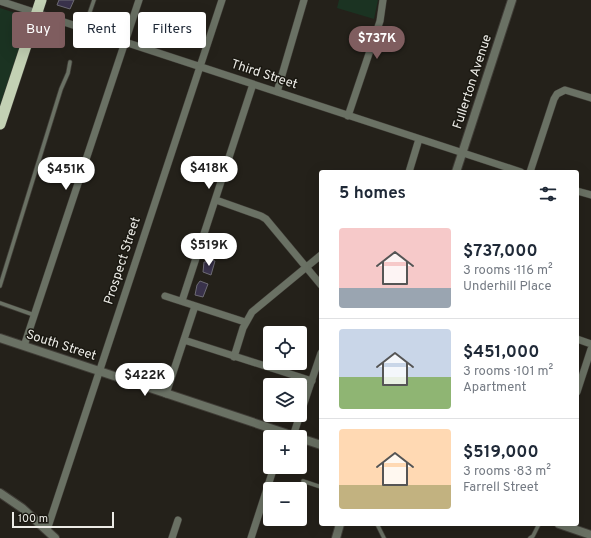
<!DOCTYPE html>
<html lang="en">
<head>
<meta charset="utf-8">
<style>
	body { margin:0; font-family:Overpass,sans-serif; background:#f2f2f3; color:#1f2937; height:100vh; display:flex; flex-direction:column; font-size:15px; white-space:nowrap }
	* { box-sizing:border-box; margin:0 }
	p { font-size:13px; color:#747a83 }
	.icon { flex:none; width:22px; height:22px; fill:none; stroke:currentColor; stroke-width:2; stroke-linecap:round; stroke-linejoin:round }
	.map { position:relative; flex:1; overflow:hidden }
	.panel { position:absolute; left:319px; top:170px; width:260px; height:356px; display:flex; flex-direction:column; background:#fff; border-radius:4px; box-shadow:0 4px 16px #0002 }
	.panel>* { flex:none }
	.guide { position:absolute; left:12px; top:12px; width:247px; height:36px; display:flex; gap:8px }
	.controls { position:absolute; left:263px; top:326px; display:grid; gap:8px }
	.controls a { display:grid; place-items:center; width:44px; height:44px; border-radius:4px; background:#fff; box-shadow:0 4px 16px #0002; font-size:20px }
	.scale { position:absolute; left:12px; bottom:10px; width:102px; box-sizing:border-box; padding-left:4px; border:2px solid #ecebe6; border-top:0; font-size:11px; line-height:14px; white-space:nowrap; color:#ecebe6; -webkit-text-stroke:3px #1a1811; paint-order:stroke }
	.price { position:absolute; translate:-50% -34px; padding:0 9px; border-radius:14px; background:#fff; color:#222; font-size:13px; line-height:26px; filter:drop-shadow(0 1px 2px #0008) }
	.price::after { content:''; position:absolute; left:50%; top:24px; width:12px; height:9px; margin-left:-6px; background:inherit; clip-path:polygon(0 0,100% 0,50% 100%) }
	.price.current { background:#7f5d5f; color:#fff }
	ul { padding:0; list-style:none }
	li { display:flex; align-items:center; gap:12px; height:100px; padding:0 20px }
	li+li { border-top:1px solid #e0e1e3 }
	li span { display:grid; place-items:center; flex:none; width:112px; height:80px; border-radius:4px; color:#555 }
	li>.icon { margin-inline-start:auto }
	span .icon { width:48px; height:48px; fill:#fffc; stroke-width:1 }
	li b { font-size:17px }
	h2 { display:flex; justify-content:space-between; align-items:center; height:48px; padding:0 20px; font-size:17px }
	.chip { padding:0 14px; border-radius:4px; background:#fff; box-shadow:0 4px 16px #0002; font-size:14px; line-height:36px }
	.chip.current { background:#7f5d5f; color:#fff }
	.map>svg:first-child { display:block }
	.green { fill:#1b3322 }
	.building { fill:#39324b; stroke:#6d6b74 }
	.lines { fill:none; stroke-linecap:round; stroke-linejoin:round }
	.service-casing { stroke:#403d37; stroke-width:5 }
	.minor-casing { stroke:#403d37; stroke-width:8 }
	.tertiary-casing { stroke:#403d37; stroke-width:10 }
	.trunk-casing { stroke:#403d37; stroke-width:12 }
	.service { stroke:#6a7164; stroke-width:3.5 }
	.minor { stroke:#6a7164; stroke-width:7 }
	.tertiary { stroke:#6a7164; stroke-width:8 }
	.trunk { stroke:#c3d1b4; stroke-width:11 }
	.labels { text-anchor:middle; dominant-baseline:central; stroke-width:3; stroke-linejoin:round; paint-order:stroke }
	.street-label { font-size:13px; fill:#ecebe6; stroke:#1a1811 }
</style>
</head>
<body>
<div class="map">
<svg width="591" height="538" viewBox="0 0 591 538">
	<rect width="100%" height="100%" fill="#24211a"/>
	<path class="green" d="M339,0H378L374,19L337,8Z
		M0,8L28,17L29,20L0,109Z"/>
	<path class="building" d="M59,0H74L70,9L57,5Z
		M207,259L215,261L211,275L203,272L204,262H206Z
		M200,281L208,284L203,297L195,295L197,285Z"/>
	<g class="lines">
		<defs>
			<path id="service" d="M84,29L94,0
				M0,286L61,89L68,73L70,62
				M0,303L34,315
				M303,481L321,487
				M377,524L384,538
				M530,538L533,536L539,524"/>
			<path id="minor" d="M0,1L521,172
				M277,92L304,0
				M348,116L380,21L383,0
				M409,172L419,139
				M530,172L554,99L557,94L565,90L591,98
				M577,191L591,195
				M216,200L261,216L266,219L321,285
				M165,296L245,322
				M182,301L253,84
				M577,339L591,344
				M184,340L312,381
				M24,346L139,0
				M234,357L243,328L252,312L321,255
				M577,392L591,349
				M166,394L195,306
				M300,415L321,353
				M293,436L300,415
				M47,530L222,0
				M172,538L178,520
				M251,538L274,467"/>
			<path id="tertiary" d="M456,172L512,0
				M0,338L297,437
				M300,438L321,445
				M0,493L22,508L55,538
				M559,524L591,535
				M336,538L340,524"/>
			<path id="trunk" d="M0,124L41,0"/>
		</defs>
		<use href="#service" class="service-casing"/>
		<use href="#minor" class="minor-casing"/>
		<use href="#tertiary" class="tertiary-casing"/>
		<use href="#trunk" class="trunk-casing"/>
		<use href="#service" class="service"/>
		<use href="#minor" class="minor"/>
		<use href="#tertiary" class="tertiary"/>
		<use href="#trunk" class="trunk"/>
	</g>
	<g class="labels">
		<g class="street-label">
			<text transform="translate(264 75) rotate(18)">Third Street</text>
			<text transform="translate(473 82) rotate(-72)">Fullerton Avenue</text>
			<text transform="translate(123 261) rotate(-72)">Prospect Street</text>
			<text transform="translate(61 346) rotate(18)">South Street</text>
		</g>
	</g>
</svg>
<div class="controls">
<a><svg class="icon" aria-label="locate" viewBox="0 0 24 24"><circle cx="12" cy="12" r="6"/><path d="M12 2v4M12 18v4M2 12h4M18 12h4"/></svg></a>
<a><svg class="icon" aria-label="layers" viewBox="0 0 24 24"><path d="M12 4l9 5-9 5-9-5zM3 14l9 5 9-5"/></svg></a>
<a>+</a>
<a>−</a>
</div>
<div class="scale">100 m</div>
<b class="price current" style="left:377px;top:60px">$737K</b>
<b class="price" style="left:209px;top:190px">$418K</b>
<b class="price" style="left:66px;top:191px">$451K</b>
<b class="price" style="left:209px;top:267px">$519K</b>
<b class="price" style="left:145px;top:397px">$422K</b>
<div class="guide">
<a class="chip current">Buy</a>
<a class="chip">Rent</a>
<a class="chip">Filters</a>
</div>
<section class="panel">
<h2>5 homes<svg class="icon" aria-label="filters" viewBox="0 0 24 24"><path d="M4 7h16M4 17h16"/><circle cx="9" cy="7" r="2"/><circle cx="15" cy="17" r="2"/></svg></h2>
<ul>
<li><span style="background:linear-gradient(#f6c9c9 75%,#9aa5b1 0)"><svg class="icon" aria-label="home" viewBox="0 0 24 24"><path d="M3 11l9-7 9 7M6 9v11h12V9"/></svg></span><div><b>$737,000</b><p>3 rooms · 116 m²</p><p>Underhill Place</p></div></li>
<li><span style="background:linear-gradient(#c9d6e8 60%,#8fb573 0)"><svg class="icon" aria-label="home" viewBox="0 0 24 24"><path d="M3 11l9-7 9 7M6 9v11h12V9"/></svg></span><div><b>$451,000</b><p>3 rooms · 101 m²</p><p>Apartment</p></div></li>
<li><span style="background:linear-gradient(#ffd9b3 70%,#c2b280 0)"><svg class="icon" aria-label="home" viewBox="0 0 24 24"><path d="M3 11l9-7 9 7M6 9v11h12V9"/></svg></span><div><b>$519,000</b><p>3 rooms · 83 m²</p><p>Farrell Street</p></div></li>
</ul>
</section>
</div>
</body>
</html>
